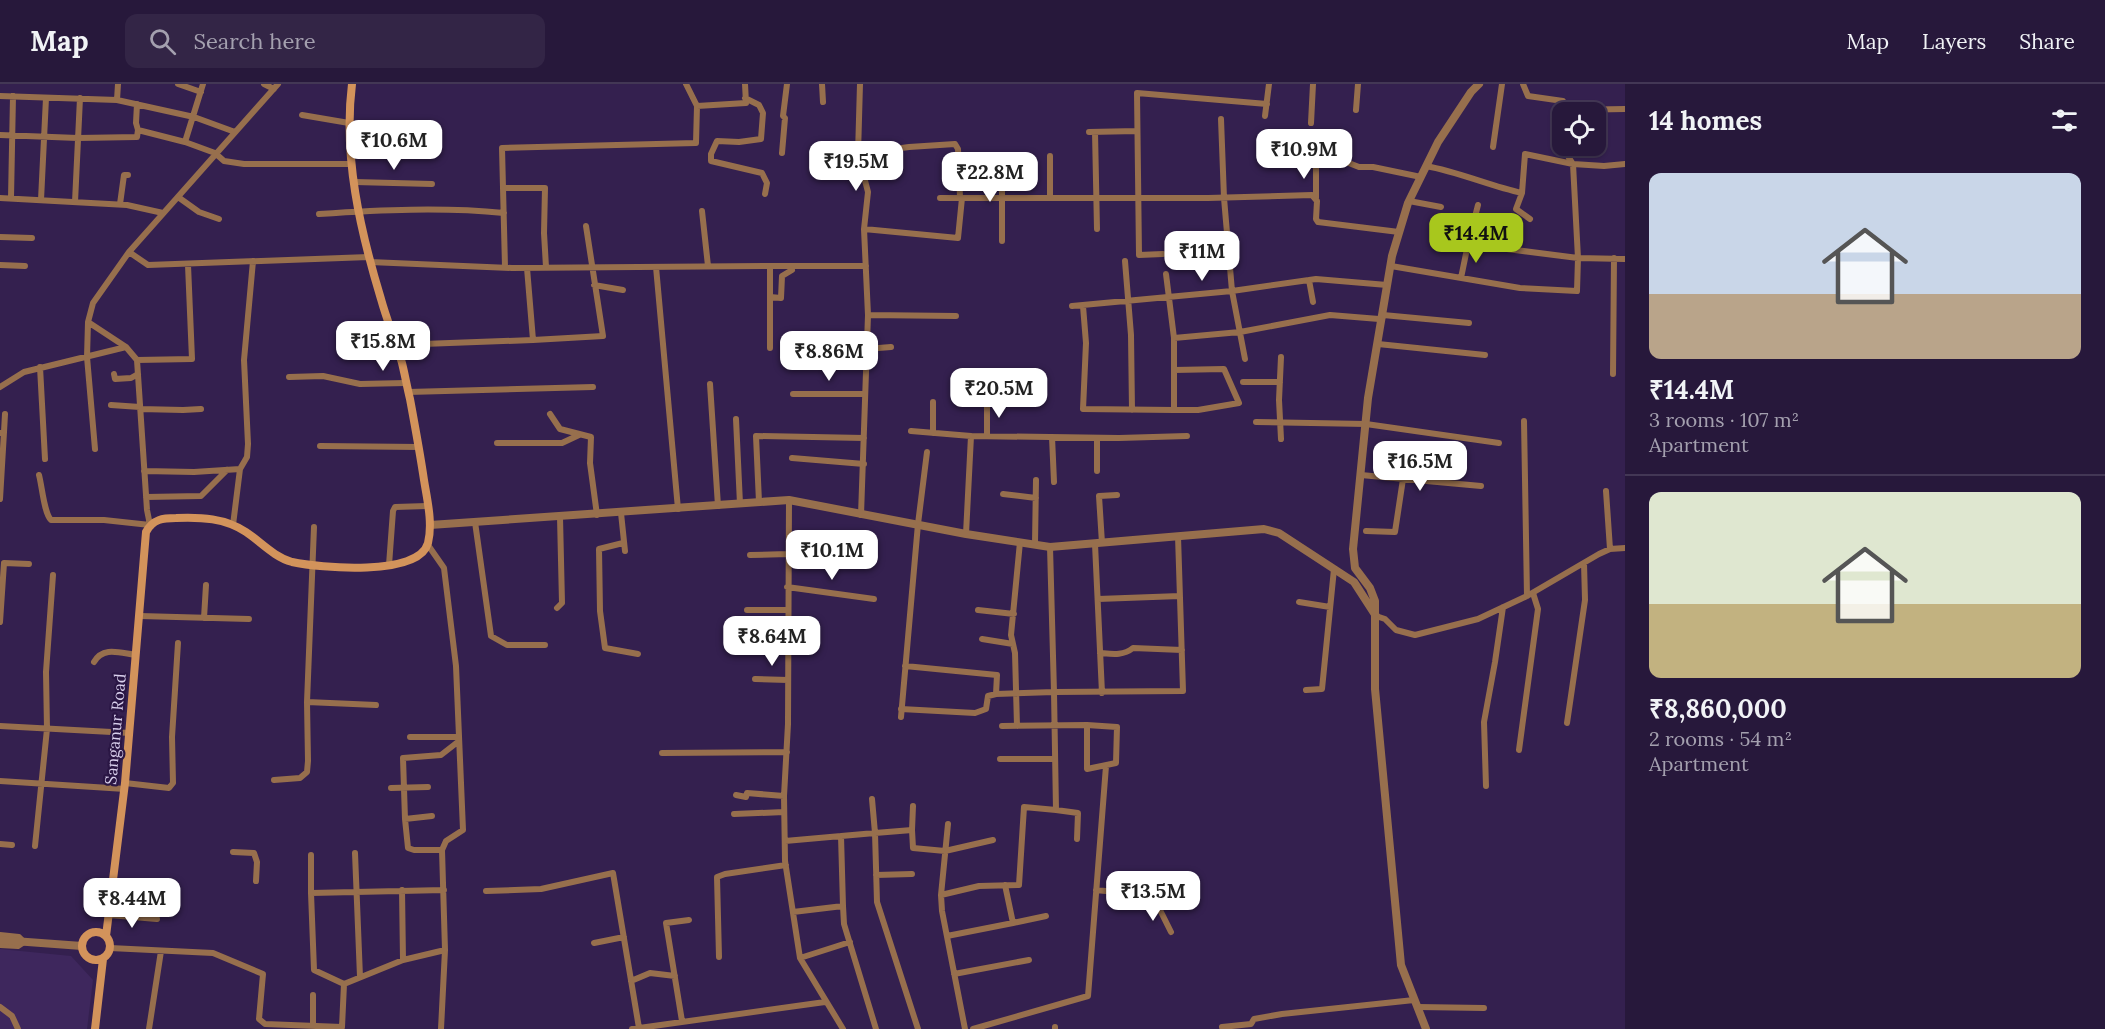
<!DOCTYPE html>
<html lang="en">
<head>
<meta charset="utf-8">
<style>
	body { margin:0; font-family:Lora,serif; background:#332546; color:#f1f3f6; height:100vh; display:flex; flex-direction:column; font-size:22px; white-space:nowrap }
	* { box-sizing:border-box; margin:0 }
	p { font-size:20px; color:#a4a0af }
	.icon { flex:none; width:33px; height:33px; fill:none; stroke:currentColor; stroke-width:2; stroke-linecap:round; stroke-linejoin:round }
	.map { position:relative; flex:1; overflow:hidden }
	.sheet { display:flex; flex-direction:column; background:#27183b; width:480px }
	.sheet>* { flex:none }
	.controls { position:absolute; left:1552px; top:18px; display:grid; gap:12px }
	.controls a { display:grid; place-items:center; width:54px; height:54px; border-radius:12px; background:#27183b; box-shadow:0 2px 4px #0004,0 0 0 2px #433755; font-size:30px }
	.price { position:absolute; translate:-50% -51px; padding:0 14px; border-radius:12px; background:#fff; color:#222; font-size:20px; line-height:39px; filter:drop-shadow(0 2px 3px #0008) }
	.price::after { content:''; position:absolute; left:50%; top:36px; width:18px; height:14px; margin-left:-9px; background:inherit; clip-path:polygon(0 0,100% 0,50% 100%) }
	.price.current { background:#a8c71d; color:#111 }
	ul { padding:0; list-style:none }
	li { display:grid; align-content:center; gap:12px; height:318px; padding:0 24px }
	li+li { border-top:2px solid #433755 }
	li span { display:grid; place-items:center; height:186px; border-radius:12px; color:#555 }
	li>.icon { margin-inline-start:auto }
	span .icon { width:108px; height:108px; fill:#fffc; stroke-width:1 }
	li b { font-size:26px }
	h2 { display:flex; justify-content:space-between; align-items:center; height:72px; padding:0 24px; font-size:26px }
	header { display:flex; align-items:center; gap:36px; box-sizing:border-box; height:84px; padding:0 30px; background:#27183b; border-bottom:2px solid #433755 }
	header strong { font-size:28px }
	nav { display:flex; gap:33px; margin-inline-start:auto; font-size:21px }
	.search { width:420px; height:54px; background:#332546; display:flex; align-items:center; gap:15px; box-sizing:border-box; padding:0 21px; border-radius:12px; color:#a4a0af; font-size:22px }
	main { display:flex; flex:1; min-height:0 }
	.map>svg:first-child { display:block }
	.built { fill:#3e275d }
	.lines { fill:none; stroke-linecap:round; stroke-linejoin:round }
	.minor { stroke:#976f4d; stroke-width:6 }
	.tertiary { stroke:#976f4d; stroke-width:8 }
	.secondary { stroke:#d3935b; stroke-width:8 }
	.labels { text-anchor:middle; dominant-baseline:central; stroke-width:4.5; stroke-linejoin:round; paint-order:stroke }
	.street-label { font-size:16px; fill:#d9d0ed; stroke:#2a1644 }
</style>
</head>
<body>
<header>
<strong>Map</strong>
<div class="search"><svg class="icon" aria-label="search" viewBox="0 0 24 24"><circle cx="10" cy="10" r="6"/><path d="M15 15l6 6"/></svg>Search here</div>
<nav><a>Map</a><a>Layers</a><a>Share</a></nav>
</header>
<main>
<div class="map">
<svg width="1625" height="945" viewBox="0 0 1625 945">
	<rect width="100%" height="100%" fill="#34204f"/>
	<path class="built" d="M0,865L71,872L93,896L87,945H0Z"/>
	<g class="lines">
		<path class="minor" d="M118,0L117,16L194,33L235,48
			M178,0L201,8
			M203,0L185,58L215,69L224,77L244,80H351
			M264,0L274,5
			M686,0L697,22
			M822,0L823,18
			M860,0L858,70L868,108L864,145
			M1523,0L1528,12L1563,17L1568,28
			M0,12L117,16
			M745,14L759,21L763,29L761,55L739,58L717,57L711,70V77L762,89L767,99L765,110
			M137,20L136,39L138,46
			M1356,26L1358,0
			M1568,26L1625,25
			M302,31L349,39
			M1265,32L1269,0
			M1311,39L1313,0
			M1089,48L1137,47
			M1095,48L1097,145
			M0,51L78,54L137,53L138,46L185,58
			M1334,58L1336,74L1359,83H1373L1421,93
			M1565,62L1564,66L1573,80L1604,82L1625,80
			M1493,63L1502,0
			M782,69L785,34L783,32L787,0
			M858,70L909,63L955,60L958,65L960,113
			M1002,80V157
			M1426,82C1459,88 1490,102 1522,109
			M355,98L432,100
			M503,104H545L544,149L546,183
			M178,113L199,128L219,135
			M0,114L127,121L163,129
			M11,114L13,12
			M940,114H1208L1312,111L1317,117L1316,135L1318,138L1399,148
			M1050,114V72
			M1316,114V79
			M41,116L46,14
			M1409,117L1441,123
			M75,118L80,14
			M120,120L124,91H128
			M702,127L708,182
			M319,130C380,126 442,123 504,129
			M1530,135L1516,125L1522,109L1525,70L1573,80L1578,174L1625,175
			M0,153L32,154
			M129,168L148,181L369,173
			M1163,170L1139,171L1137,9L1267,20
			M1189,173L1229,169
			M1125,177L1131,251L1132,326
			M370,178L512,184L770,182V264
			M0,181L25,182
			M770,182H866
			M1391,182L1520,204L1577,207L1578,174L1468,160L1478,121
			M505,183L502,64L696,59L697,22L746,19L745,0
			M656,183L678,425
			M1461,194L1468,160
			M1309,196L1313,218
			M594,201L623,206
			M770,213L781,214L782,192L792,186
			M1072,222L1232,207L1224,114L1221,35
			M1083,222L1086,259L1083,325L1174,326V254L1166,190
			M868,231L956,232
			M88,238L87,273L95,365
			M1174,254L1240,248L1330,231L1379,235H1382L1383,231L1469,239
			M533,256L603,252L586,142
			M1378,260L1485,271
			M396,261L533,256L527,184
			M866,265L891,263
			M1281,273L1279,316L1281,355
			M1245,275L1232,207L1316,195L1387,201
			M137,276L192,275L188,181
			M40,283L45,375
			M1174,286L1224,285L1239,319L1198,326H1174
			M114,290L115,295L131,294L138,290
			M1613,290L1614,174
			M289,293L323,292L360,300L406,299
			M1243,298H1280
			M710,300L718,422
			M0,303L24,288L126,263
			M408,308L593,303
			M793,310H864
			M111,321L140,323
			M140,325L183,326L201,325
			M550,330L560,345L591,353L590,379L597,431
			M736,335L740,420
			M1524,337L1527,512
			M1256,338L1366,340L1499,359
			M911,347L971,352L966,450
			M4,348L5,330
			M0,349L4,348L0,415
			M933,349V318
			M971,352L1119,354L1187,352
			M987,352V318
			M1052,353L1054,398
			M1097,354V387
			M497,359H562L579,351
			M320,362L419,363
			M792,374L864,380
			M144,387L194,388L240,385
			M39,391C42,402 44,429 51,436H104L150,441L147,426L137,276L126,263L88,238L93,219L129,168L278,0
			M1361,391L1481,402
			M1606,407L1610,465
			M1003,410L1036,414
			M146,413L201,412L227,386
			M789,416L788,640L784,712L785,777L800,874L843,945
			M759,418L756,352L864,354
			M621,429L625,467
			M861,431L868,231L864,145L958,154L962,114
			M475,438L491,552L507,561H545
			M233,441L240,385L247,373L248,360L244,276L253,177
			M314,443L307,618L376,621
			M1366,447L1395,448L1403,395
			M623,459L599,465L600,527L605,564L638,570
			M1102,459L1099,412L1117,411
			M1035,460L1036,396
			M1095,460L1102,609
			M428,461L444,484L456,582L463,746L446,757L442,766L445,866L441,945
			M1050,463L1054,608L1183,607L1178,452
			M750,471L788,470
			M389,481L393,427L395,423L427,422
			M787,503L874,515
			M1098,515L1180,512
			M1299,518L1330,523
			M557,524L562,519L560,433
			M747,526H787
			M978,526L1014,530
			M140,532L249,535
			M1376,532L1385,535L1396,546L1415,551L1478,535L1527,512L1599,470L1610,465L1625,464
			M204,534L206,501
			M0,538L4,479L29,480
			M982,555L1013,560
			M1100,569C1112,570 1123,572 1133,564L1182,566
			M94,578C103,562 120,569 136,571
			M905,582L997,591L996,610L1054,608L1056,726L1024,723L1019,801L979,802L941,811L942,827L965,945
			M755,595L788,596
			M1306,606L1322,605L1334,485
			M901,625L975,629L986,625L988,612L996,610
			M901,633L918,440L927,368
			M1567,639L1585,516L1584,479
			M0,642L130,649
			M1002,642L1087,641L1117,643L1116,679L1087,685V641
			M1017,642L1015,569L1011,551L1020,458
			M410,653H459
			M1519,666L1538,525L1533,509
			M662,669L787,668
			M1000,675H1055
			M274,696L300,694L307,688L308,677L307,618
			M0,697L125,705
			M125,699L169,704L173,699L172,653L178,559
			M1486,702L1484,638L1495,578L1503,523
			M391,704L428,703
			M736,711L746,713L747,709L784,712
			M1056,726L1078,729L1077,755
			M734,730L784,728
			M432,732L405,735L403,674L441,671L459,657
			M405,735L408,764L414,766H442
			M912,746L913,722
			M841,752L843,822
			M785,757L875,749L872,715
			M0,760L12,761
			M35,762L47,645L46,588L53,491
			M233,768L254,769L257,778L256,797
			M355,769L360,893
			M311,771V809
			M876,791L912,790
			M113,800L177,807
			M402,806L403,876
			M1096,806L1153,812L1171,848
			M486,807L541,805L613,789L639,944
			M941,811L948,740
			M793,828L843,822L844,840L876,945
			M109,831L157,835
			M1013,839L1046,832
			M0,851L19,853L24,858L18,862L0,861
			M947,852L1013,839L1005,801
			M594,859L624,853
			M110,864L213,869L263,890L259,935L265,940L342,943L344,900L403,876L445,866
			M719,873L717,793L725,790L786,781
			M800,874L850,858
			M954,890L1029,876
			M631,897L650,889L675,892
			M344,900L314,886L311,809L444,806
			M0,923L12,932L18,945
			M1418,923L1484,924
			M682,937L666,839L689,836
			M1222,943L1251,940L1254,935L1282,930L1414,916
			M313,944V911
			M149,945L161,867
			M632,945L825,918
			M918,945L877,818L875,749L912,746L913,764L945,767L993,756
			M973,945L1088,912L1106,682
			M1055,945V943"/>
		<path class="tertiary" d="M430,441L789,416L966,450L1050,463L1264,445L1279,449L1354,498L1376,532
			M0,856L82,862
			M1426,945L1401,881L1375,605V517L1370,504L1355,484L1353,465L1368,314L1392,172L1408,119L1438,58L1471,8L1479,0"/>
		<path class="secondary" d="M82 862a14 14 0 1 1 28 0a14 14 0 1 1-28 0Z
			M106,852L125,699L146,448C153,435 163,434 176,434C201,433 225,434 246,448C261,458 274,473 292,478C319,484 419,493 428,459C433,439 427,415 424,396C420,369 415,342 410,315C407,303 405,291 402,279C396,258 387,237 381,215C360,146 343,72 352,0
			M95,945L103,875"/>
	</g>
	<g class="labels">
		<g class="street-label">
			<text transform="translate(115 645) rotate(-85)">Sanganur Road</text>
		</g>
	</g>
</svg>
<div class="controls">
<a><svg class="icon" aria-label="locate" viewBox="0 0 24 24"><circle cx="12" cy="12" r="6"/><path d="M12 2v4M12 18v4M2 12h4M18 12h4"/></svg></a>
</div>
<b class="price" style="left:394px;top:87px">₹10.6M</b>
<b class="price" style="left:1304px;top:96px">₹10.9M</b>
<b class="price" style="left:856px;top:108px">₹19.5M</b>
<b class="price" style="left:990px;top:119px">₹22.8M</b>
<b class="price current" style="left:1476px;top:180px">₹14.4M</b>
<b class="price" style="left:1202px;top:198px">₹11M</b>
<b class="price" style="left:383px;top:288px">₹15.8M</b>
<b class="price" style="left:829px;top:298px">₹8.86M</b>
<b class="price" style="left:999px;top:335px">₹20.5M</b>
<b class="price" style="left:1420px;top:408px">₹16.5M</b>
<b class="price" style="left:832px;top:497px">₹10.1M</b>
<b class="price" style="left:772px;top:583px">₹8.64M</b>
<b class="price" style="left:1153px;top:838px">₹13.5M</b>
<b class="price" style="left:132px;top:845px">₹8.44M</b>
</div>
<section class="sheet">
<h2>14 homes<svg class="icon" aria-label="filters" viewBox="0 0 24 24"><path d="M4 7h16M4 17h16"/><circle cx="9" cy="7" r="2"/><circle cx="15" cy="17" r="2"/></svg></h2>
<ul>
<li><span style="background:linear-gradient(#c9d6e8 65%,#b9a48a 0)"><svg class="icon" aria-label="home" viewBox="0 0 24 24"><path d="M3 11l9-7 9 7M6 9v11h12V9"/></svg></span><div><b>₹14.4M</b><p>3 rooms · 107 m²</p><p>Apartment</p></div></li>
<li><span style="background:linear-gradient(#dfe7d0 60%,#c2b280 0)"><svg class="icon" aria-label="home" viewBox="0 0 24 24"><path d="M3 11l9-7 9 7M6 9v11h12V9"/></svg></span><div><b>₹8,860,000</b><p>2 rooms · 54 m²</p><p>Apartment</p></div></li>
</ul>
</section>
</main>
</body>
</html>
